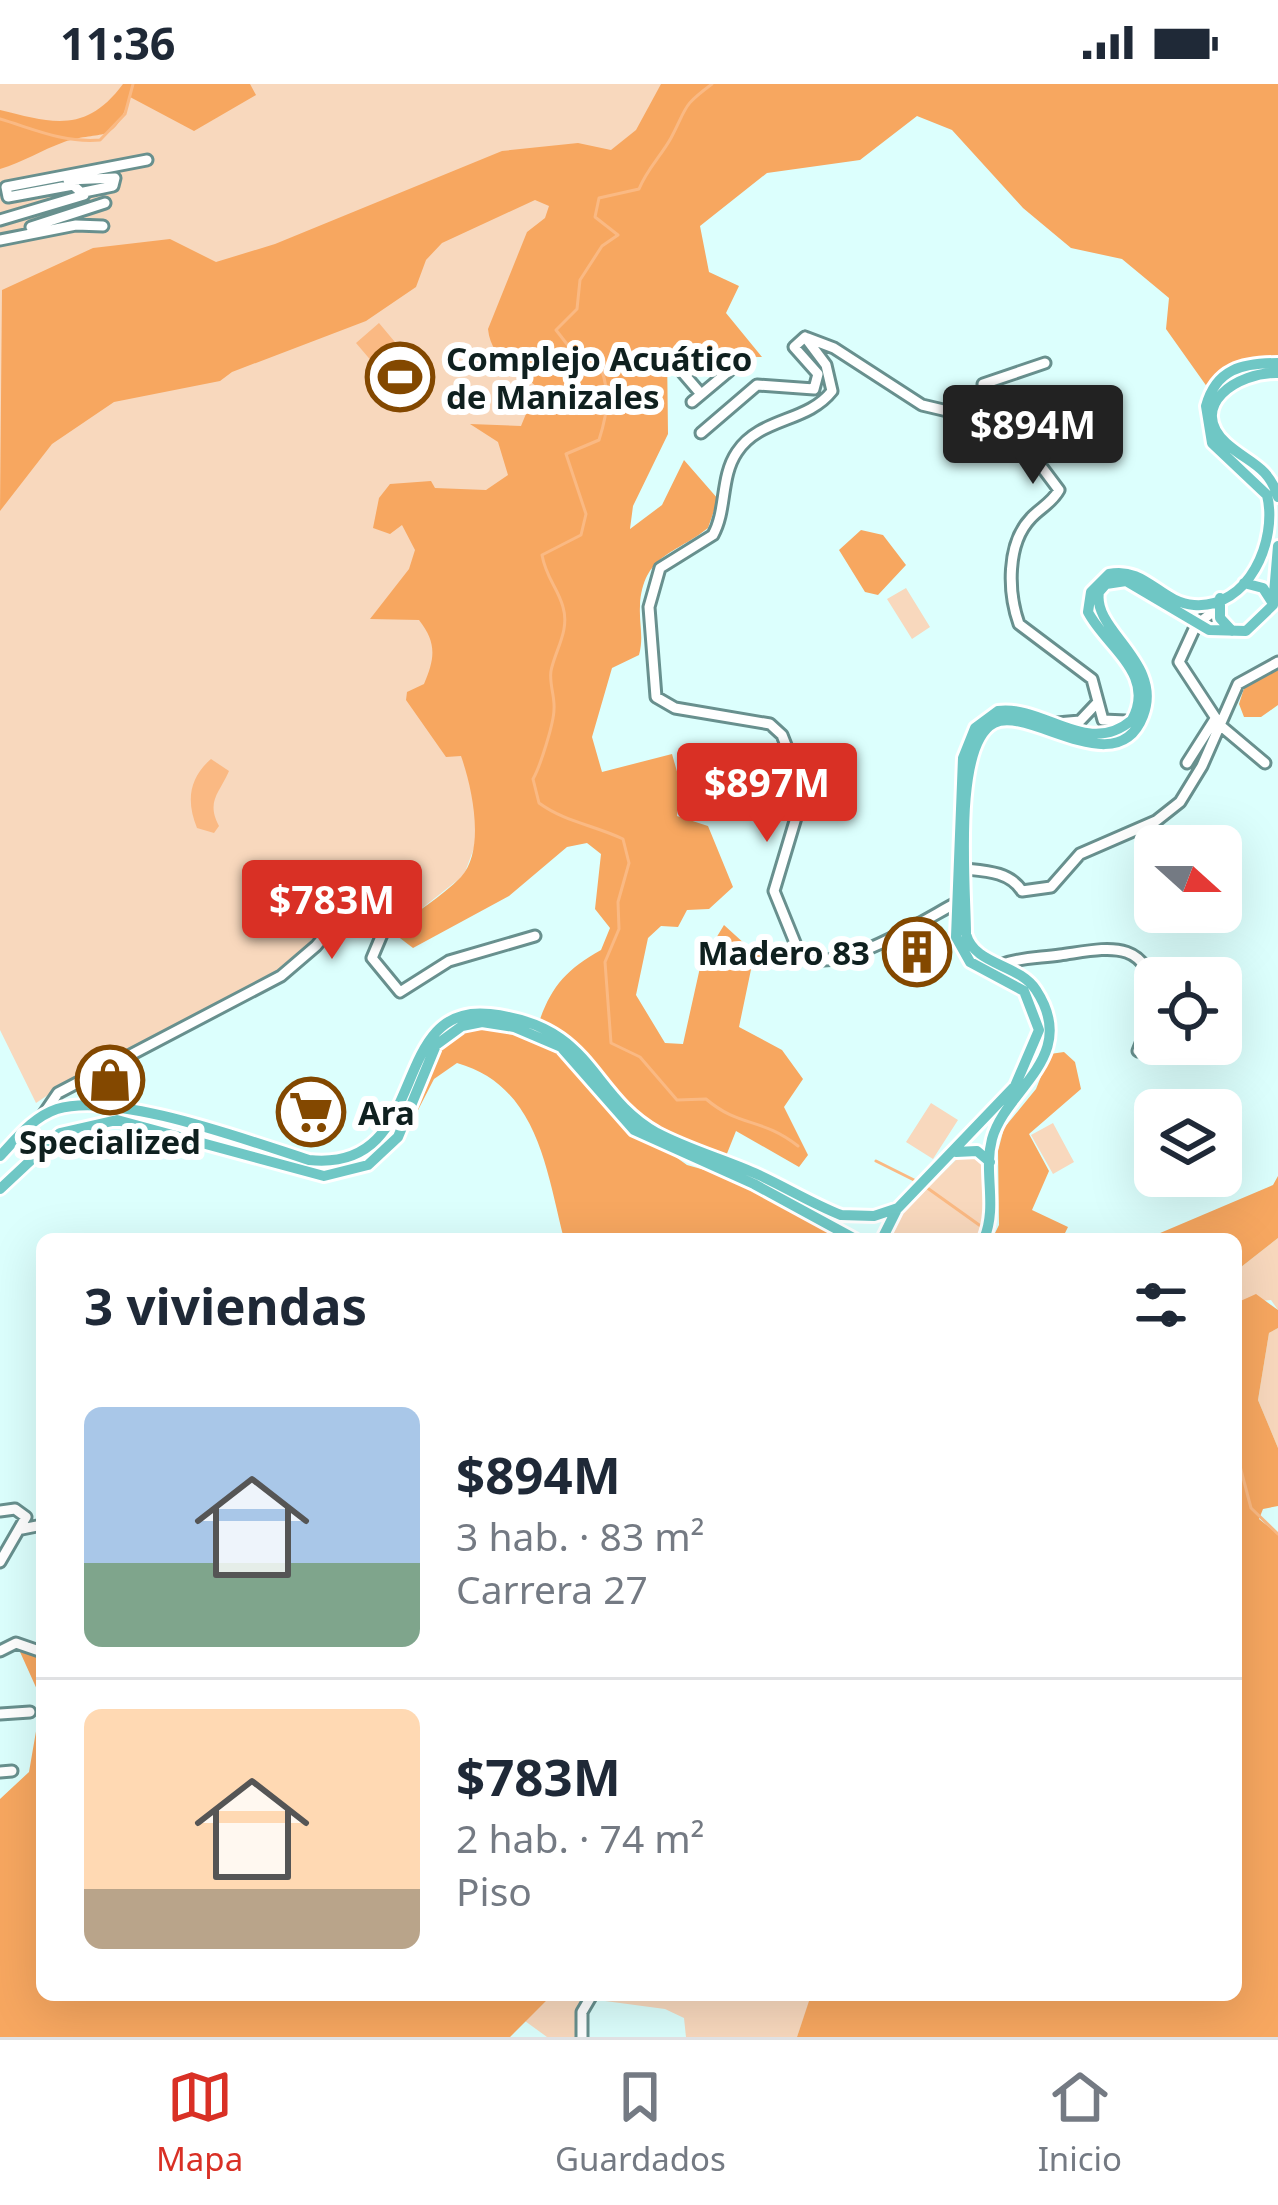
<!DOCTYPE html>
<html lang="es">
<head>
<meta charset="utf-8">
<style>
	body { margin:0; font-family:"Noto Sans",sans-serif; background:#f2f2f3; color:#1f2937; height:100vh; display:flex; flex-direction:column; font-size:45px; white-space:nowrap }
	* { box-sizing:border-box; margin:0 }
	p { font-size:39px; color:#747a83 }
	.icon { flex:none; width:66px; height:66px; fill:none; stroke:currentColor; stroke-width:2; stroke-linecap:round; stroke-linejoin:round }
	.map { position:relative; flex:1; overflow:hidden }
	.details { position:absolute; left:36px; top:1149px; width:1206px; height:768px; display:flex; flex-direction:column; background:#fff; border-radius:18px; box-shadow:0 12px 48px #0002 }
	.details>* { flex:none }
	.needle { width:78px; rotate:111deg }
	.buttons { position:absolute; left:1134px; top:741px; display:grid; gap:24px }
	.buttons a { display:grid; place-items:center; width:108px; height:108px; border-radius:18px; background:#fff; box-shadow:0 12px 48px #0002; font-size:60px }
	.price { position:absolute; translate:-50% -102px; padding:0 27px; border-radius:12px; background:#d93025; color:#fff; font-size:39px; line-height:78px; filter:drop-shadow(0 3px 6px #0008) }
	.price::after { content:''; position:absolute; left:50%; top:72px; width:36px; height:27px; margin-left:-18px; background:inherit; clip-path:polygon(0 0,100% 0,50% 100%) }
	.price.current { background:#222; color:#fff }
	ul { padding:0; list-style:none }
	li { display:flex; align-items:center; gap:36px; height:300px; padding:0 48px }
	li+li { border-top:3px solid #e0e1e3 }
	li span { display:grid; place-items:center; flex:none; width:336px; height:240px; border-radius:18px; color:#555 }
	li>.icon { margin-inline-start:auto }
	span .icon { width:144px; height:144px; fill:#fffc; stroke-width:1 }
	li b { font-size:51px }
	h2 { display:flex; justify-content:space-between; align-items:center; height:144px; padding:0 48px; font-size:51px }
	.status { display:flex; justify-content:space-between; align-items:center; height:84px; padding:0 60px; background:#fff; direction:ltr }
	.status svg { height:33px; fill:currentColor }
	.tab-bar { display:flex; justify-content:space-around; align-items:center; height:168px; border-top:3px solid #e0e1e3; background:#fff; font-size:33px; color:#747a83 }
	.tab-bar a { display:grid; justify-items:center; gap:6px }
	.tab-bar .current { color:#d93025 }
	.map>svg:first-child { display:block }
	.green { fill:#f8d8bd }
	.forest { fill:#f7a760 }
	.water { fill:#fab983 }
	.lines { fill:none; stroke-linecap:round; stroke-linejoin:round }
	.stream { stroke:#fab983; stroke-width:3 }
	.minor-casing { stroke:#68908e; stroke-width:15 }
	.major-casing { stroke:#fff; stroke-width:16 }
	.minor { stroke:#fff; stroke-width:9 }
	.major { stroke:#6fc7c5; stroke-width:10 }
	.labels { text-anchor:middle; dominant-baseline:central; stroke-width:12; stroke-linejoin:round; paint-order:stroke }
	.poi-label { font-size:33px; font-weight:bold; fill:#0f201f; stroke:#fff; text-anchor:start }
</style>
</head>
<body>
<div class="status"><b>11:36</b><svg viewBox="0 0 49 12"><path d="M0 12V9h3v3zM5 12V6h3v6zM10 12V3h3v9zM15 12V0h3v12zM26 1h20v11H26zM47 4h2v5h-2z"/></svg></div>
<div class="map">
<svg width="1278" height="1953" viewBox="0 0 1278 1953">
	<rect width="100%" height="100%" fill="#dcfffd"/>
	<path class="green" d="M0,0H712L563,523L464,791L392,848L383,829L369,817L345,820L292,877L192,937L81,989L36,1019L0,946Z
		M906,504L930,543L912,555L887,515Z
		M931,1019L958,1036L933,1075L906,1058Z
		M1053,1039L1074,1078L1053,1090L1031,1051Z
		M962,1070H976L986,1079L989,1133L977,1155H887L891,1140Z
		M1278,1154V1226L1271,1216L1236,1219V1187Z
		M1278,1244V1364L1258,1316L1269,1249Z
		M552,1911H811V1913L797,1953H686L684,1934L665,1925L590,1915L582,1928V1953H547L525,1937Z"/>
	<path class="forest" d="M123,0H250L256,11L194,47L130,13C113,63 103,45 64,58C42,66 23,78 0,85V26C52,39 86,50 123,0Z
		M661,0H1278V279L1240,281L1210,307L1166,245L1169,214L1122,175L1071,164L1023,124L952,46L917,32L860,76L767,89L700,142L709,188L739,202L726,229L762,273C726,274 702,257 667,266L668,350L633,422L630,445L662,421L684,376L718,415L708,444C676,470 643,470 640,522C639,540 644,553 639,571L612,584L592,653L602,688L672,670L680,698L677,732L708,742L733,803L709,825L687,826L678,843L661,842L648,854L636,911L665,959L683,960L701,879L724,841L757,871L784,868L792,882L753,876L739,943L782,966L803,995L784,1023L808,1071L799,1083L736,1047L724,1077L640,1037L537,944C550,904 564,887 601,866L610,844L595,825L601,770L587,759L567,763L509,812L413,864L392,848C413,829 442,813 461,793C486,766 472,703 461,672L446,673L406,616L407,608L424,600C435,574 437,559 419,536L370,535L409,485L415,466L402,441L390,450L373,444L379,414L390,400L431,397L435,404L486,406L508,391L498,358L470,340L521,342L537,303C516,284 491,275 488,245L527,148L545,134L549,122L535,116L442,159L426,176L416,203L366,237L232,288L220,297L114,318L52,360L0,427L2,206L93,164L170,155L216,178L275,160L502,67L578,59L611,66L636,46Z
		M861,446L883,451L906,481L878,511L865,508L839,466Z
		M1278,586V621L1261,633H1244L1239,620L1246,598Z
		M482,938L561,963L615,1030L687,1081L754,1100L855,1155H564C546,1085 538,1002 457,979L434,995L417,1028C421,969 432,963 482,938Z
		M1064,968L1075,978L1081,1005L1029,1050L1049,1087L1032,1126L1068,1143L1062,1155H992L999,1141L998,1067L1004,1044L1036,1005L1050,970Z
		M1278,1092V1154L1236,1187V1155H1146L1273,1101Z
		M1256,1210L1278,1226V1244L1269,1249L1258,1316L1278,1364V1422L1263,1425L1259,1435L1278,1450V1953H797L811,1911H1236V1219Z
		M16,1559L42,1568V1911H552L510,1953H0V1715L29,1688L39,1630V1610Z"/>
	<path class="water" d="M379,239L420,288L397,307L356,259Z
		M211,675L229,687C219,710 206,717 219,742L214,749L197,744C186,717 189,694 211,675Z"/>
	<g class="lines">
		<path class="stream" d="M712,0C681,23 688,22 671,54C661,72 647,85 639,105L599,114L595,133L618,151L602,162L580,196L577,225L556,246L570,264L596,273C611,303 609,325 599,356L566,370L586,430L581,451L542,471C546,494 558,504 563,523C570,547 555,566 551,587C549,599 555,613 554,625C554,639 540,683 533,695L539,719C565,738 594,741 623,755L629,779L618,818L619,845L605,878L611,959L640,973L677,1016L706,1015C740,1044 761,1033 798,1062
			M0,35C34,45 63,59 100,56L125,30L133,0
			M876,1077L918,1098
			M926,1103L982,1143
			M1236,1367L1251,1424L1278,1450"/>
		<defs>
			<path id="minor" d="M68,96L115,94L113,102L84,108
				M0,136L84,111L73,101L8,113L6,103L147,76
				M31,143L105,119
				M0,156L76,141L103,142
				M805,253L826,281L832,307C807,339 760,333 737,368C720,393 727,426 713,451L660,484L649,523L656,613L675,624L770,640L782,651L804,707L774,807L800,871C835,894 922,837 956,819
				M983,300L1045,279
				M701,310L683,289L703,272
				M692,318L729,287
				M701,349L757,301L814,305L818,290L794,263L805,253L834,264L922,321L1011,342L1059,406C1052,419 1040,424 1031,434C1006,460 1008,509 1019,540L1092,595L1103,636L1126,637
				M1218,524L1196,541L1179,578L1221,642L1265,679
				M1057,639L1080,637L1097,619
				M1187,679L1215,635
				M966,785C986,787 1010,788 1022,807L1051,803L1080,770L1156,737L1180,718L1202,682L1238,600L1278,578
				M1003,880C1023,873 1039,874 1060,871C1104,865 1149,851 1155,916
				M1138,967L1155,924
				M43,1031L58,1009L281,892L316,862L348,824L368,822L381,832L383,848L372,874L400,908L449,877L535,852
				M0,1427L15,1425L26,1433L0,1478
				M22,1445L42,1441
				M0,1567L16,1559L42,1568
				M0,1630L30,1628
				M0,1688L12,1687
				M582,1953V1928L592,1911"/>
			<path id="major" d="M1278,289C1237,288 1187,322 1226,359C1248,379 1268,381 1278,413
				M1244,499L1263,504L1272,518
				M1220,514V534L1232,547
				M956,1068L977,1067L990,1078
				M0,1072C17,1054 33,1033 57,1025C115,1007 249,1057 309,1076C433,1089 385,918 490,930C595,942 588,1010 657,1049C689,1066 726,1076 759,1091C787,1104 813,1120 841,1131L874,1132L898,1124L1015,1002L1039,946L1024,907L970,878L956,853L963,674L975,644L998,627C1045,621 1087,674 1132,636C1157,590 1106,563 1088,528L1091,508L1109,490C1145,482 1161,519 1194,521C1249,525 1278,456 1267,411L1212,359L1206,322C1216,285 1242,279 1278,279
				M0,1105L60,1049L117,1036L324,1092L368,1081L398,1053L436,961L462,942L482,938L514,943L561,963L634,1046L754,1100L855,1155
				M882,1155L896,1127
				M984,1155C998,1121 983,1089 992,1055C1006,1004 1080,973 1036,906C1018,879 975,882 966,850C966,805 952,661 994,639C1029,621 1117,700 1143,632C1164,578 1092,547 1099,508L1106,500L1126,497L1209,546L1246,547L1273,521L1278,462"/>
		</defs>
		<use href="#minor" class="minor-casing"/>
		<use href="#major" class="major-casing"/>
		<use href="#minor" class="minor"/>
		<use href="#major" class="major"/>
	</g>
	<defs>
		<symbol id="stadium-ring" viewBox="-11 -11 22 22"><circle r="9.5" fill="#fff" stroke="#834800" stroke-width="1.5"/><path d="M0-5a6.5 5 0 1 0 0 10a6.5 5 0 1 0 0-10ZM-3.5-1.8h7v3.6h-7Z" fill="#834800"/></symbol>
		<symbol id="building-ring" viewBox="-11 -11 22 22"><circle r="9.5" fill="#fff" stroke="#834800" stroke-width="1.5"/><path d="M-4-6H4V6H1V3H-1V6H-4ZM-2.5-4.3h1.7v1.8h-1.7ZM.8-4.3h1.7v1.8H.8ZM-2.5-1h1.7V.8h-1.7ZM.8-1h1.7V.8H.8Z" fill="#834800"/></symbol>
		<symbol id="shop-ring" viewBox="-11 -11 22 22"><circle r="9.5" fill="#fff" stroke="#834800" stroke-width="1.5"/><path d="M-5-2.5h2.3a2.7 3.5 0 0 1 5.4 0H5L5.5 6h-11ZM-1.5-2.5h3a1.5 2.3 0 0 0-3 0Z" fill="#834800"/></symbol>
		<symbol id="supermarket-ring" viewBox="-11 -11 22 22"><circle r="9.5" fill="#fff" stroke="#834800" stroke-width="1.5"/><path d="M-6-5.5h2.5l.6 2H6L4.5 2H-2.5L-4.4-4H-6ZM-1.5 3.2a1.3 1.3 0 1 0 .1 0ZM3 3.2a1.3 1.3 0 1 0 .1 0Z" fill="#834800"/></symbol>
	</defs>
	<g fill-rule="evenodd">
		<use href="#stadium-ring" x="362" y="255" width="76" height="76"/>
		<use href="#building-ring" x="879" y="830" width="76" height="76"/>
		<use href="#shop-ring" x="72" y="958" width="76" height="76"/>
		<use href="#supermarket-ring" x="273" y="990" width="76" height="76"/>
	</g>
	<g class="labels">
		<g class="poi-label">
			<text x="446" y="274">Complejo Acuático<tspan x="446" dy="38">de Manizales</tspan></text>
			<text x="870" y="868" text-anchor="end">Madero 83</text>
			<text x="358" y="1028">Ara</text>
			<text x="110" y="1057" text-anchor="middle">Specialized</text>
		</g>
	</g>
</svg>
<div class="buttons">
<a><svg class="needle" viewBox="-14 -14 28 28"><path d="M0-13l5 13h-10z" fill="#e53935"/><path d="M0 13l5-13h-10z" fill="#747a83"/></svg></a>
<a><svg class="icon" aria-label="locate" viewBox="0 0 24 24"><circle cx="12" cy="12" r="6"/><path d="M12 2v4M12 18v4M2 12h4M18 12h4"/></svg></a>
<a><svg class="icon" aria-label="layers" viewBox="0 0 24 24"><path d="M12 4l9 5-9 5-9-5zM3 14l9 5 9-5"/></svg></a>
</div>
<b class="price current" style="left:1033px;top:403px">$894M</b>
<b class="price" style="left:767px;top:761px">$897M</b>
<b class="price" style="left:332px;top:878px">$783M</b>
<section class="details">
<h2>3 viviendas<svg class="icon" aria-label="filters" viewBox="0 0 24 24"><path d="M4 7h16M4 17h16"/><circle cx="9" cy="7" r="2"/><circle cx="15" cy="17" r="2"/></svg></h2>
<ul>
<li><span style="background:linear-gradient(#a9c7e8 65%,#7fa58c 0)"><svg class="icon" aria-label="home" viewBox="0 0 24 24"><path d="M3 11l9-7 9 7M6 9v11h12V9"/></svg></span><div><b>$894M</b><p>3 hab. · 83 m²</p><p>Carrera 27</p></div></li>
<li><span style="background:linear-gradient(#ffd9b3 75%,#b9a48a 0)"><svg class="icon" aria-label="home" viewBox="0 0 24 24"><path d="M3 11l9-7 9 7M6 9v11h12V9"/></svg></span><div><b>$783M</b><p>2 hab. · 74 m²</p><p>Piso</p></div></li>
</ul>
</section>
</div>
<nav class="tab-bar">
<a class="current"><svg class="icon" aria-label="map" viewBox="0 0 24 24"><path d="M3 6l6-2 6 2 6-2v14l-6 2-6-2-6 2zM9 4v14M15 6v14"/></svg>Mapa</a>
<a><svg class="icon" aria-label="saved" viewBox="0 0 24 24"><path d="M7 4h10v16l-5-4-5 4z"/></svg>Guardados</a>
<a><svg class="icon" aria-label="home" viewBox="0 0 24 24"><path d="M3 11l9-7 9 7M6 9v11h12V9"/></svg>Inicio</a>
</nav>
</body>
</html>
